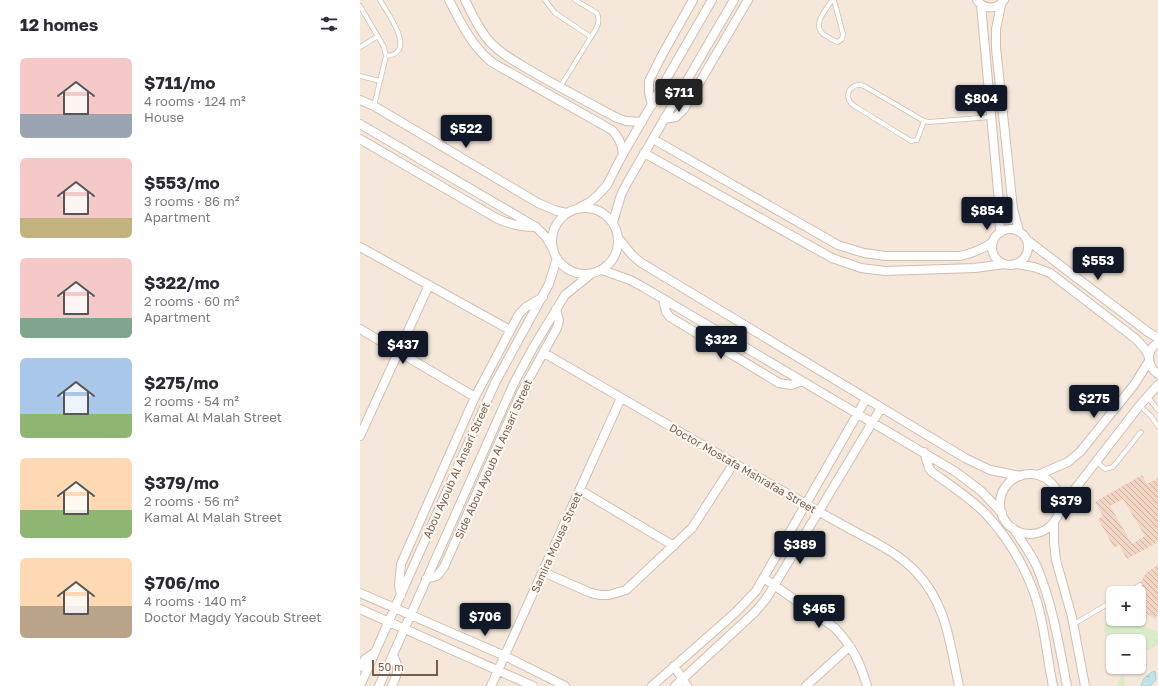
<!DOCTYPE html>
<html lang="en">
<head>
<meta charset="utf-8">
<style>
	body { margin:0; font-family:"Golos Text",sans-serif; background:#f2f2f3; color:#2b2b33; height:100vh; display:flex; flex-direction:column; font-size:15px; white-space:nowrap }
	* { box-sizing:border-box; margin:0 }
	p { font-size:13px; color:#7c7c81 }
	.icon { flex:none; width:22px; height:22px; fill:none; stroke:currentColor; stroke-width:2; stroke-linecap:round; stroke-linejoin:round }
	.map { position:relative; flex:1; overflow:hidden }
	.side { display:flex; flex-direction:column; background:#fff; width:360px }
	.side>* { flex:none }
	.controls { position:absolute; left:746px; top:586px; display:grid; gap:8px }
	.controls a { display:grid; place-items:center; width:40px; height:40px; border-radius:6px; background:#fff; box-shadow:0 1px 3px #0004; font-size:20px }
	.scale { position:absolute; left:12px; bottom:10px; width:66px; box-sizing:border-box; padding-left:4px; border:2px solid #7a5c4d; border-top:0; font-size:11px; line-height:14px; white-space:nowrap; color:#7a5c4d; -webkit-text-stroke:3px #fffaf3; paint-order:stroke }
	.price { position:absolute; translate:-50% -34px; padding:0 9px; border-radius:4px; background:#111827; color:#fff; font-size:13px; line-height:26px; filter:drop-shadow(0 1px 2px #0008) }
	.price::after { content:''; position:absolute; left:50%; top:24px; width:12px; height:9px; margin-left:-6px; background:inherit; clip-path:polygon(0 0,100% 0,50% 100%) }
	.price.selected { background:#222; color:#fff }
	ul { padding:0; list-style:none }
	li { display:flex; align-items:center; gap:12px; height:100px; padding:0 20px }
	li span { display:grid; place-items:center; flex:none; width:112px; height:80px; border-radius:6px; color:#555 }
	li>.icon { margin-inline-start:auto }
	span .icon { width:48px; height:48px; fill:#fffc; stroke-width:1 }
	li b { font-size:17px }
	h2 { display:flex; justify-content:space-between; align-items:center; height:48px; padding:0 20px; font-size:17px }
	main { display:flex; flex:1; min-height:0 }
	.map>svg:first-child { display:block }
	.residential { fill:#f5e8da; fill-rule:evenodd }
	.grass { fill:#d8ecc9 }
	.water { fill:url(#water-ripples); stroke:#a5d3da }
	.building { fill:url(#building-back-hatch); fill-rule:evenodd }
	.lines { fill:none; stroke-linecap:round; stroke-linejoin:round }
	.service-casing { stroke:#d1beb0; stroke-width:5.5 }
	.minor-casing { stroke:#d1beb0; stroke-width:10 }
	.service { stroke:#fff; stroke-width:4 }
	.minor { stroke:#fff; stroke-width:8 }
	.labels { text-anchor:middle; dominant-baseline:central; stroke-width:4; stroke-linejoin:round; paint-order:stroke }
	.street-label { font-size:11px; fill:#7a5c4d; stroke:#fffaf3 }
</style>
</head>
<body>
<main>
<section class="side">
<h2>12 homes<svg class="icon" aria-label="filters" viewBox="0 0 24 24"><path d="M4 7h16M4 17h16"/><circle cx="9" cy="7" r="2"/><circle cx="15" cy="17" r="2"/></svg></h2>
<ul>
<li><span style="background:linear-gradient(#f6c9c9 70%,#9aa5b1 0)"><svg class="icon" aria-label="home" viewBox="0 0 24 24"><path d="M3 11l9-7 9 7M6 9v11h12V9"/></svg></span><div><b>$711/mo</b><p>4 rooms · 124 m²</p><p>House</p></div></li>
<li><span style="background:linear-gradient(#f6c9c9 75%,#c2b280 0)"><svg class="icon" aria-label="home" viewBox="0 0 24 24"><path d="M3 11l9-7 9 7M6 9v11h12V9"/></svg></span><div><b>$553/mo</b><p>3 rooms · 86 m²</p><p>Apartment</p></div></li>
<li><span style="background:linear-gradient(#f6c9c9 75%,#7fa58c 0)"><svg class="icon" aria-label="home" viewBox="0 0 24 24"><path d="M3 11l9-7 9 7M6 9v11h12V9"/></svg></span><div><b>$322/mo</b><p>2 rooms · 60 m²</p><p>Apartment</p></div></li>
<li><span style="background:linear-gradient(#a9c7e8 70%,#8fb573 0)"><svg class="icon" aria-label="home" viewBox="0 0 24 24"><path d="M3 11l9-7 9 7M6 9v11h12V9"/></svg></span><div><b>$275/mo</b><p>2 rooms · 54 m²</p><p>Kamal Al Malah Street</p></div></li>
<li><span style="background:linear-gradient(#ffd9b3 65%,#8fb573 0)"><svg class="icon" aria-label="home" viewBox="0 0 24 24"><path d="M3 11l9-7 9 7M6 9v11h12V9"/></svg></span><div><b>$379/mo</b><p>2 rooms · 56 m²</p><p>Kamal Al Malah Street</p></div></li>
<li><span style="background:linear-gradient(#ffd9b3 60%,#b9a48a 0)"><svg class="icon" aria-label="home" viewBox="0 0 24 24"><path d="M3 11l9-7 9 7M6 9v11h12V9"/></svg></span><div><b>$706/mo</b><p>4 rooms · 140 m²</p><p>Doctor Magdy Yacoub Street</p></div></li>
</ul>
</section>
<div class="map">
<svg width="798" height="686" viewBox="0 0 798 686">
	<defs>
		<pattern id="water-ripples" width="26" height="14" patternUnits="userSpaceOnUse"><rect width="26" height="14" fill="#bfe3e8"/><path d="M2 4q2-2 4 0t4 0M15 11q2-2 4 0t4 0" fill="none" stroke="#a0bbbe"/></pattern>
		<pattern id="building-back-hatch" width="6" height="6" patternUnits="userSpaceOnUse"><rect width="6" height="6" fill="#f3d5c3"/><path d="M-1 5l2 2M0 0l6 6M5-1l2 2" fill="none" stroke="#cab0a1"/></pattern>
	</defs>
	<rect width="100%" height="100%" fill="#fdf6ec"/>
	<path class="residential" d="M0,0H798V686H0ZM753,593H779V619H753ZM753,641H779V667H753Z"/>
	<path class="grass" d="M753,617V619H772L796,632L798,634V644L793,648L786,651L779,646V641L770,640L753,641V642L746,638L743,623L745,624Z
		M763,673L765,683L764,686H756Z"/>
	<path class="water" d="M795,671L796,680L790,686H781C783,678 787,674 795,671Z"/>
	<path class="building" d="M782,475L787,484L798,478V542L767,559L759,545L754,548L746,533L738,519L743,516L735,502ZM763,499L785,536L772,544L750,506Z
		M798,565V614L795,619L786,613L782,608L780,602L779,590L783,586V584L781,582L784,576L787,572Z"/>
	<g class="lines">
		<defs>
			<path id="service" d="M20,0C28,14 58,53 26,56
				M185,0L195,13L231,37C236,29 241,23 237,13L215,0
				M472,0C465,11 450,27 466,36C470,38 473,41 478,42L482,39L483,34L474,0
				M0,6L24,47L26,56L14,106
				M0,47L18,36
				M0,76L20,81
				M200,87L231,37
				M564,121L557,140L551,141L493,105C482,96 491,81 504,86L564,121L569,122L631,117
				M787,396L798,410
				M780,406L791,416L798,426
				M736,461L745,469L753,467L781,432
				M767,593L780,585
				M714,624L753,601"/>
			<path id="minor" d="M89,0C101,23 112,47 133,63L252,130C259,137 262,144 263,154
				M105,0C112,14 119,30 130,42C142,55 158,63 173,72C201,88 229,103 257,118L266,121L282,122
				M617,0C624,10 637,10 644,0
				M621,5L639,202L640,233
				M641,5L636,29V48L653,209L659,231
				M0,100L14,106L178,203L197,211L207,213
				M292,105L289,93V81L301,57L333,0
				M304,119L316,117L324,109L388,0
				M0,124L176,227L186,237L193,249
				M0,139L136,218C149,224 160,227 174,227
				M293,139L478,245L504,253L525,256H600C613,253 623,249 633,242
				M284,153L472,258L501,268L525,271L615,268L644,264
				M220,207L230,202L239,194L247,185L263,154L352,0
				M192 241a33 33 0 1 1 66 0a33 33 0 1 1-66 0Z
				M253,222L261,195L267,183L374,0
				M632 247a18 18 0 1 1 36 0a18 18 0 1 1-36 0Z
				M259,239L272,255L280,262L605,458L630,470L660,476
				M667,240L788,332L798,338
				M0,247L150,330
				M656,264L674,267L690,273L776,339L785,349L789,357
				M242,270L270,280L283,287L596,472L621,491L642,513
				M303,299L306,312L310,317L419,383L431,385L442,381
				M0,329L115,397
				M798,343C785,350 787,367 798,374
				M184,353C271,403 358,455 446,504C466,516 486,527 507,538C524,547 542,557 556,572C587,604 590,645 599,686
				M0,436L69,285
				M564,452L569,468L572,472C590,485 609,497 625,513C649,539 667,569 677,602C685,629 687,658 693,686
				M640 504a30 30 0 1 1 60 0a30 30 0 1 1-60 0Z
				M678,475L708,462L720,452L774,385L789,361
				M220,490L314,546
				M701,507L780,405L798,385
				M694,522V543L696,560L712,617L725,686
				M653,528C661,541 671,553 677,567C693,605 699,646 707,686
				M183,572L231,593L240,595H249L266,590L332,528L374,463
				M404,578L475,628C492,646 500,662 507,686
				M66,579L77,576L84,567L161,393L197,328L199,321L196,309
				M0,593L145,656L205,686
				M41,595L39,585L41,564L115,397L159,314L166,307L183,297
				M0,609L173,686
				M314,666L327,686
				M0,667L5,659L14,653
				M0,686L135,383L189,284L197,258
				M19,686L154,383L174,346L205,295L231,274
				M32,686C38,672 40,669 33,655
				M131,686L261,398
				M292,686L376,612L396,591L506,399
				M315,686L395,612L406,599L521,408
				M446,686L490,646"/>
		</defs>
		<use href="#service" class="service-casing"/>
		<use href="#minor" class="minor-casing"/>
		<use href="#service" class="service"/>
		<use href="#minor" class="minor"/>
	</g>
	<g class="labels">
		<g class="street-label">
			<text transform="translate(133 459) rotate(-66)">Side Abou Ayoub Al Ansari Street</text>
			<text transform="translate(383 468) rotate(30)">Doctor Mostafa Mshrafaa Street</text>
			<text transform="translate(96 470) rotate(-66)">Abou Ayoub Al Ansari Street</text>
			<text transform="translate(196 542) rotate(-66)">Samira Mousa Street</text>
		</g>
	</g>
</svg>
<div class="controls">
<a>+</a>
<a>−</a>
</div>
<div class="scale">50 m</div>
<b class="price selected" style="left:319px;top:113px">$711</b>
<b class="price" style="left:621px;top:119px">$804</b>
<b class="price" style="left:106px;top:149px">$522</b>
<b class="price" style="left:627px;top:231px">$854</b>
<b class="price" style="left:738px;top:281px">$553</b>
<b class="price" style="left:361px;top:360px">$322</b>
<b class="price" style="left:43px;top:365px">$437</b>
<b class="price" style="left:734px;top:419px">$275</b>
<b class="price" style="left:706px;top:521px">$379</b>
<b class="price" style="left:440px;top:565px">$389</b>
<b class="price" style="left:459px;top:629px">$465</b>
<b class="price" style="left:125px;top:637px">$706</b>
</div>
</main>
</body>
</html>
